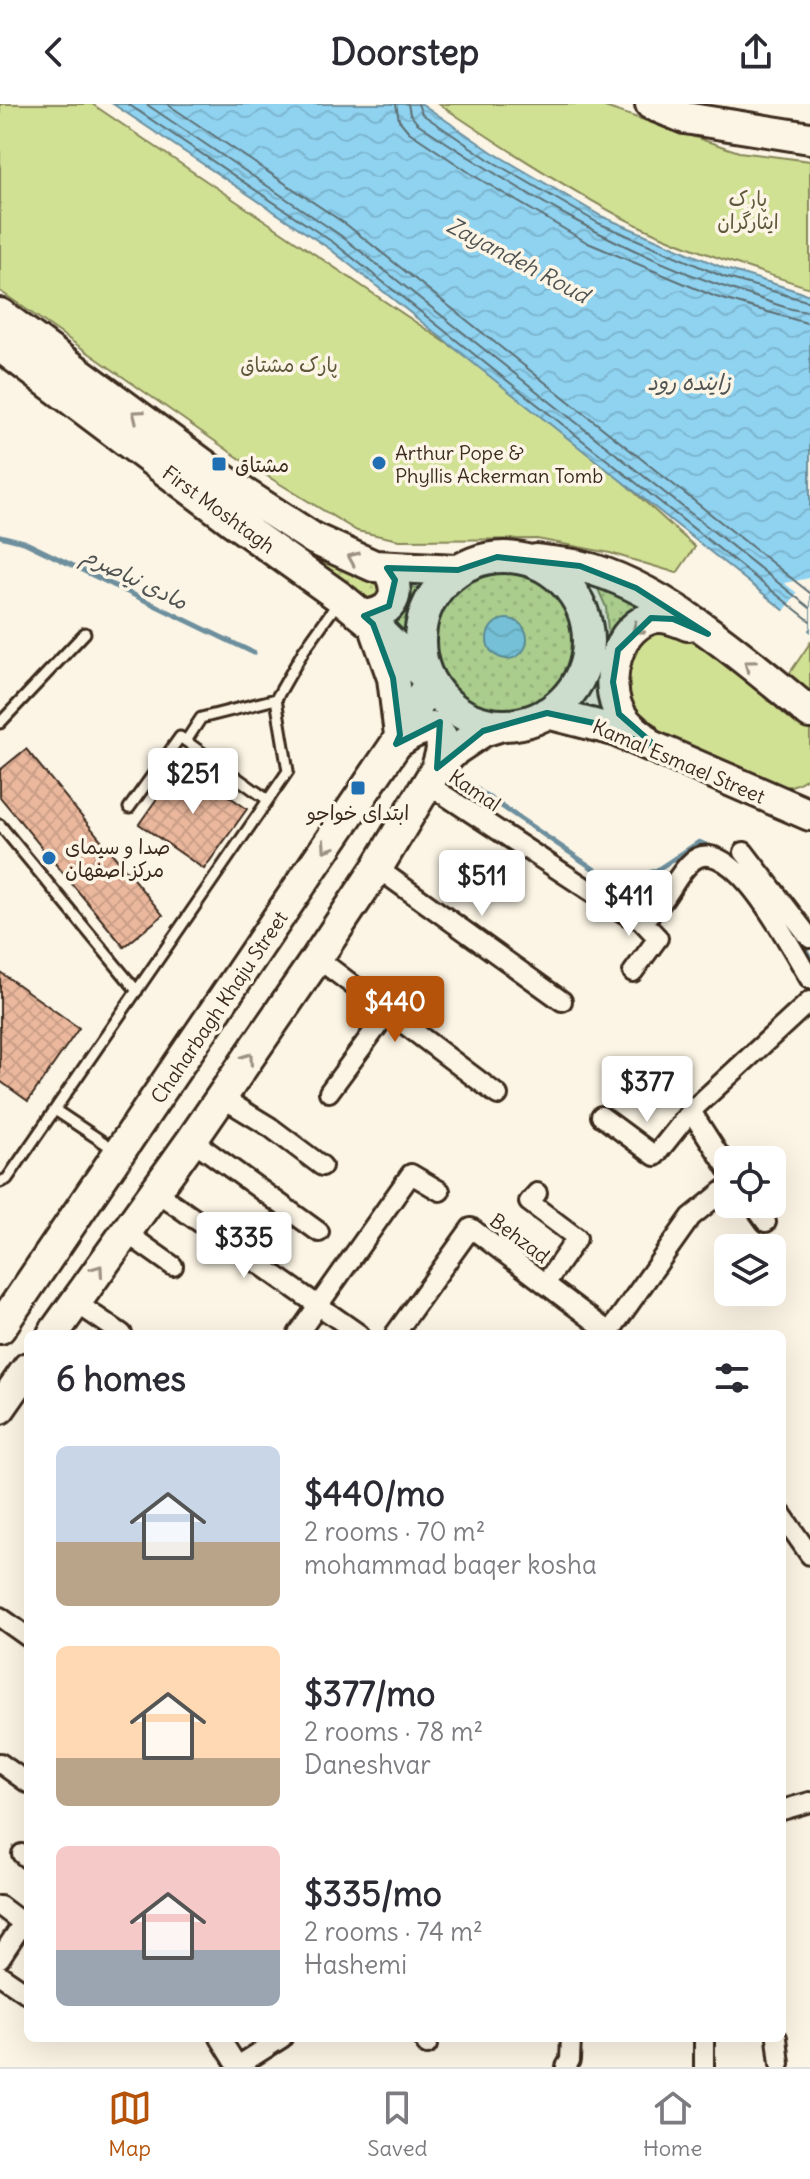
<!DOCTYPE html>
<html lang="en">
<head>
<meta charset="utf-8">
<style>
	body { margin:0; font-family:Delius,"Playpen Sans Arabic",sans-serif; background:#f7f7f7; color:#2b2b33; height:100vh; display:flex; flex-direction:column; font-size:30px; white-space:nowrap }
	* { box-sizing:border-box; margin:0 }
	p { font-size:26px; color:#7c7c81 }
	.icon { flex:none; width:44px; height:44px; fill:none; stroke:currentColor; stroke-width:2; stroke-linecap:round; stroke-linejoin:round }
	.map { position:relative; flex:1; overflow:hidden }
	.details { position:absolute; left:24px; top:1226px; width:762px; height:712px; display:flex; flex-direction:column; background:#fff; border-radius:12px; box-shadow:0 8px 32px #0002 }
	.details>* { flex:none }
	.controls { position:absolute; left:714px; top:1042px; display:grid; gap:16px }
	.controls a { display:grid; place-items:center; width:72px; height:72px; border-radius:12px; background:#fff; box-shadow:0 8px 32px #0002; font-size:40px }
	.price { position:absolute; translate:-50% -68px; padding:0 18px; border-radius:8px; background:#fff; color:#222; font-size:26px; line-height:52px; filter:drop-shadow(0 2px 4px #0008) }
	.price::after { content:''; position:absolute; left:50%; top:48px; width:24px; height:18px; margin-left:-12px; background:inherit; clip-path:polygon(0 0,100% 0,50% 100%) }
	.price.selected { background:#b45309; color:#fff }
	ul { padding:0; list-style:none }
	li { display:flex; align-items:center; gap:24px; height:200px; padding:0 32px }
	li span { display:grid; place-items:center; flex:none; width:224px; height:160px; border-radius:12px; color:#555 }
	li>.icon { margin-inline-start:auto }
	span .icon { width:96px; height:96px; fill:#fffc; stroke-width:1 }
	li b { font-size:34px }
	h2 { display:flex; justify-content:space-between; align-items:center; height:96px; padding:0 32px; font-size:34px }
	header { display:flex; justify-content:space-between; align-items:center; height:104px; padding:0 32px; background:#fff; font-size:36px; font-weight:800 }
	.dock { display:flex; justify-content:space-around; align-items:center; height:112px; border-top:2px solid #e1e1e2; background:#fff; font-size:22px; color:#7c7c81 }
	.dock a { display:grid; justify-items:center; gap:4px }
	.dock .selected { color:#b45309 }
	.map>svg:first-child { display:block }
	.grass { fill:url(#grass-dots); stroke:#868659; stroke-width:2 }
	.green { fill:#d1e194; stroke:#868659; stroke-width:2 }
	.water { fill:url(#water-waves); stroke:#6d8f9d; stroke-width:2 }
	.pier { fill:#fcf5e5 }
	.lines { fill:none; stroke-linecap:round; stroke-linejoin:round }
	.shore { stroke:#5d6e72; stroke-width:2 }
	.stream { stroke:#6d8f9d; stroke-width:5 }
	.building { fill:url(#building-cross-hatch); stroke:#3b2a1e; stroke-width:2 }
	.service-casing { stroke:#3b2a1e; stroke-width:15 }
	.minor-casing { stroke:#3b2a1e; stroke-width:24 }
	.primary-casing { stroke:#3b2a1e; stroke-width:36 }
	.service { stroke:#fcf5e5; stroke-width:9 }
	.minor { stroke:#fcf5e5; stroke-width:18 }
	.primary { stroke:#fcf5e5; stroke-width:30 }
	.oneway { stroke:#9c9082 }
	.marked { fill:#0f766e; fill-opacity:0.2; stroke:#0f766e; stroke-width:6; stroke-linejoin:round }
	.poi-dot { fill:#1f6fb2; stroke:#fcf5e5; stroke-width:3 }
	.labels { text-anchor:middle; dominant-baseline:central; stroke-width:7; stroke-linejoin:round; paint-order:stroke }
	.park-label { font-size:20px; fill:#60583c; stroke:#fcf5e5 }
	.poi-label { font-size:20px; fill:#3b2a1e; stroke:#fcf5e5; text-anchor:start }
	.street-label { font-size:20px; fill:#3b2a1e; stroke:#fcf5e5 }
	.water-label { font-size:22px; font-style:italic; fill:#505453; stroke:#fcf5e5 }
</style>
</head>
<body>
<header><svg class="icon" aria-label="back" viewBox="0 0 24 24"><path d="M15 5l-7 7 7 7"/></svg>Doorstep<svg class="icon" aria-label="share" viewBox="0 0 24 24"><path d="M12 15V3M7 8l5-5 5 5M5 13v7h14v-7"/></svg></header>
<div class="map">
<svg width="810" height="1963" viewBox="0 0 810 1963">
	<defs>
		<pattern id="grass-dots" width="8" height="8" patternUnits="userSpaceOnUse" patternTransform="scale(2)"><rect width="8" height="8" fill="#d1e194"/><path d="M2 2h.1M6 6h.1" fill="none" stroke="#b4c17f" stroke-width="1.8" stroke-linecap="round"/></pattern>
		<pattern id="water-waves" width="16" height="10" patternUnits="userSpaceOnUse" patternTransform="scale(2)"><rect width="16" height="10" fill="#8fd3f1"/><path d="M0 5q4-4 8 0t8 0" fill="none" stroke="#7cb5ce"/></pattern>
		<pattern id="building-cross-hatch" width="8" height="8" patternUnits="userSpaceOnUse" patternTransform="scale(2)"><rect width="8" height="8" fill="#ebb89d"/><path d="M0 0l8 8M0 8l8-8" fill="none" stroke="#ca9e87"/></pattern>
	</defs>
	<rect width="100%" height="100%" fill="#fcf5e5"/>
	<filter id="ink" filterUnits="userSpaceOnUse"><feTurbulence type="fractalNoise" baseFrequency=".0125" numOctaves="2"/><feDisplacementMap in="SourceGraphic" scale="16" xChannelSelector="R" yChannelSelector="G"/><feConvolveMatrix kernelMatrix="1 2 1 2 8 2 1 2 1" color-interpolation-filters="sRGB"/></filter>
	<g filter="url(#ink)">
		<path class="grass" d="M270,424L330,457L374,475L380,485L375,494L364,501Z
			M434 535a70 70 0 1 1 140 0a70 70 0 1 1-140 0Z
			M594,476L646,504L609,540L606,503Z
			M401,483L422,484L406,535L381,516Z"/>
		<path class="green" d="M0,0H92L537,300L695,443L677,469L610,449L537,435L399,436L357,427L249,361L0,187Z
			M439,0H596L739,48L810,57V184C746,163 681,144 621,113C558,79 498,40 439,0Z
			M657,524L682,526L810,621V672C798,681 789,684 775,683L654,632L623,589L632,543Z
			M810,539V599L785,576Z"/>
		<path class="water" d="M113,0H422L492,48L601,112L726,165L810,191V527L330,145Z
			M487 535a20 20 0 1 1 40 0a20 20 0 1 1-40 0Z"/>
		<path class="pier" d="M810,474V523L806,529L782,510L797,489L784,479Z"/>
		<g class="lines">
			<path class="shore" d="M128,0L334,139L810,517
				M146,0L340,131L810,504
				M167,0L347,121L810,489
				M396,0L399,16L409,28L476,73L588,139L716,193L810,220
				M408,0L410,10L417,19C520,88 627,153 746,190C766,196 789,207 810,208
				M418,0L422,10L488,55L598,119L724,173L810,198"/>
			<path class="stream" d="M0,432L24,438L254,549
				M475,684L616,780L657,766L699,738L739,755
				M786,817L810,853"/>
		</g>
		<path class="building" d="M26,645L163,811L124,843L0,693V666Z
			M182,659L247,705L204,765L139,720Z
			M0,868L79,924L28,997L0,977Z"/>
		<g class="lines">
			<defs>
				<path id="service" d="M0,619L85,529
					M186,637L201,614L276,595
					M129,704L180,633L268,696
					M0,721L137,887
					M55,1006L115,1046
					M0,1078L7,1075L288,667L276,595L304,546L339,497"/>
				<path id="minor" d="M429,681L627,811L640,815C665,805 671,778 689,760C728,718 793,848 810,875
					M744,748L810,834
					M377,764L562,897
					M317,854L498,991
					M633,868L658,834L640,815
					M329,988L388,908
					M221,993L270,1023L322,1062
					M601,1012L655,1052L691,1007
					M192,1036L319,1128
					M728,1065L691,1007L810,897
					M155,1087L359,1230
					M537,1089L529,1098L577,1134L545,1180
					M753,1100L766,1118
					M125,1128L173,1162
					M75,1198L122,1230
					M298,1230L411,1070L440,1087
					M395,1230L471,1124L609,1228
					M608,1230L691,1113L728,1083
					M782,1411L810,1451
					M0,1513L28,1533
					M0,1659L28,1679
					M782,1706L810,1698
					M22,1750L28,1755
					M0,1802L28,1823
					M0,1854L23,1819
					M0,1871L28,1890
					M220,1934L238,1963
					M423,1934L427,1941
					M777,1934L780,1960
					M236,1963L282,1934
					M566,1963L570,1956L571,1934
					M704,1963V1934"/>
				<path id="primary" d="M651,0L685,14L810,34
					M0,210L231,381L314,435L374,462L458,466
					M0,242L233,417L341,494L373,520L430,577
					M420 537a84 84 0 1 1 168 0a84 84 0 1 1-168 0Z
					M536,456C550,458 565,459 579,462C658,479 749,558 810,609
					M364,512C393,509 403,490 387,464
					M377,529L393,574L400,631
					M547,609L614,626L810,711
					M643,633C635,627 626,620 621,611C601,580 617,518 657,513C668,512 678,517 688,521
					M396,640C408,631 418,624 433,624L441,632L442,646L437,664
					M0,1224L396,640L430,577
					M53,1230L192,1036L317,854L377,764L437,664L456,645L483,627L502,621
					M0,1304L28,1264"/>
			</defs>
			<use href="#service" class="service-casing"/>
			<use href="#minor" class="minor-casing"/>
			<use href="#primary" class="primary-casing"/>
			<use href="#service" class="service"/>
			<use href="#minor" class="minor"/>
			<use href="#primary" class="primary"/>
		</g>
		<defs><path id="oneway-chevron" d="M-2-3.5L2.5 0L-2 3.5" fill="none" stroke-width="1.6" stroke-linecap="round" stroke-linejoin="round" transform="scale(2)"/></defs>
		<g class="oneway">
			<use href="#oneway-chevron" transform="translate(137 311) rotate(-144)"/>
			<use href="#oneway-chevron" transform="translate(353 454) rotate(-157)"/>
			<use href="#oneway-chevron" transform="translate(637 525) rotate(141)"/>
			<use href="#oneway-chevron" transform="translate(749 561) rotate(-143)"/>
			<use href="#oneway-chevron" transform="translate(327 743) rotate(124)"/>
			<use href="#oneway-chevron" transform="translate(248 954) rotate(-55)"/>
			<use href="#oneway-chevron" transform="translate(98 1166) rotate(-55)"/>
		</g>
	</g>
	<path class="marked" d="M497,453L580,462L636,484L708,530L673,515L651,514L618,546L613,578L619,610L660,646L594,619L547,609L483,627L437,664L440,618L396,640L400,631L393,574L373,520L364,512L389,502L395,476L387,464L458,466Z"/>
	<g class="poi-dot">
		<circle cx="379" cy="359" r="8"/>
		<rect x="211" y="352" width="16" height="16" rx="4"/>
		<rect x="350" y="676" width="16" height="16" rx="4"/>
		<circle cx="49" cy="754" r="8"/>
	</g>
	<g class="labels">
		<g class="park-label">
			<text x="748" y="94">پارک<tspan x="748" dy="23">ایثارگران</tspan></text>
			<text x="289" y="260">پارک مشتاق</text>
		</g>
		<g class="poi-label">
			<text x="395" y="348">Arthur Pope &amp;<tspan x="395" dy="23">Phyllis Ackerman Tomb</tspan></text>
			<text x="235" y="360">مشتاق</text>
			<text x="358" y="708" text-anchor="middle">ابتدای خواجو</text>
			<text x="65" y="742">صدا و سیمای<tspan x="65" dy="23">مرکز اصفهان</tspan></text>
		</g>
		<g class="street-label">
			<text transform="translate(219 405) rotate(36)">First Moshtagh</text>
			<text transform="translate(679 657) rotate(23)">Kamal Esmael Street</text>
			<text transform="translate(475 686) rotate(34)">Kamal</text>
			<text transform="translate(219 903) rotate(-56)">Chaharbagh Khaju Street</text>
			<text transform="translate(520 1134) rotate(37)">Behzad</text>
		</g>
		<g class="water-label">
			<text transform="translate(518 156) rotate(28)">Zayandeh Roud</text>
			<text x="689" y="278">زاینده رود</text>
			<text transform="translate(135 474) rotate(26)">مادی نیاصرم</text>
		</g>
	</g>
</svg>
<div class="controls">
<a><svg class="icon" aria-label="locate" viewBox="0 0 24 24"><circle cx="12" cy="12" r="6"/><path d="M12 2v4M12 18v4M2 12h4M18 12h4"/></svg></a>
<a><svg class="icon" aria-label="layers" viewBox="0 0 24 24"><path d="M12 4l9 5-9 5-9-5zM3 14l9 5 9-5"/></svg></a>
</div>
<b class="price" style="left:193px;top:712px">$251</b>
<b class="price" style="left:482px;top:814px">$511</b>
<b class="price" style="left:629px;top:834px">$411</b>
<b class="price selected" style="left:395px;top:940px">$440</b>
<b class="price" style="left:647px;top:1020px">$377</b>
<b class="price" style="left:244px;top:1176px">$335</b>
<section class="details">
<h2>6 homes<svg class="icon" aria-label="filters" viewBox="0 0 24 24"><path d="M4 7h16M4 17h16"/><circle cx="9" cy="7" r="2"/><circle cx="15" cy="17" r="2"/></svg></h2>
<ul>
<li><span style="background:linear-gradient(#c9d6e8 60%,#b9a48a 0)"><svg class="icon" aria-label="home" viewBox="0 0 24 24"><path d="M3 11l9-7 9 7M6 9v11h12V9"/></svg></span><div><b>$440/mo</b><p>2 rooms · 70 m²</p><p>mohammad baqer kosha</p></div></li>
<li><span style="background:linear-gradient(#ffd9b3 70%,#b9a48a 0)"><svg class="icon" aria-label="home" viewBox="0 0 24 24"><path d="M3 11l9-7 9 7M6 9v11h12V9"/></svg></span><div><b>$377/mo</b><p>2 rooms · 78 m²</p><p>Daneshvar</p></div></li>
<li><span style="background:linear-gradient(#f6c9c9 65%,#9aa5b1 0)"><svg class="icon" aria-label="home" viewBox="0 0 24 24"><path d="M3 11l9-7 9 7M6 9v11h12V9"/></svg></span><div><b>$335/mo</b><p>2 rooms · 74 m²</p><p>Hashemi</p></div></li>
</ul>
</section>
</div>
<nav class="dock">
<a class="selected"><svg class="icon" aria-label="map" viewBox="0 0 24 24"><path d="M3 6l6-2 6 2 6-2v14l-6 2-6-2-6 2zM9 4v14M15 6v14"/></svg>Map</a>
<a><svg class="icon" aria-label="saved" viewBox="0 0 24 24"><path d="M7 4h10v16l-5-4-5 4z"/></svg>Saved</a>
<a><svg class="icon" aria-label="home" viewBox="0 0 24 24"><path d="M3 11l9-7 9 7M6 9v11h12V9"/></svg>Home</a>
</nav>
</body>
</html>
